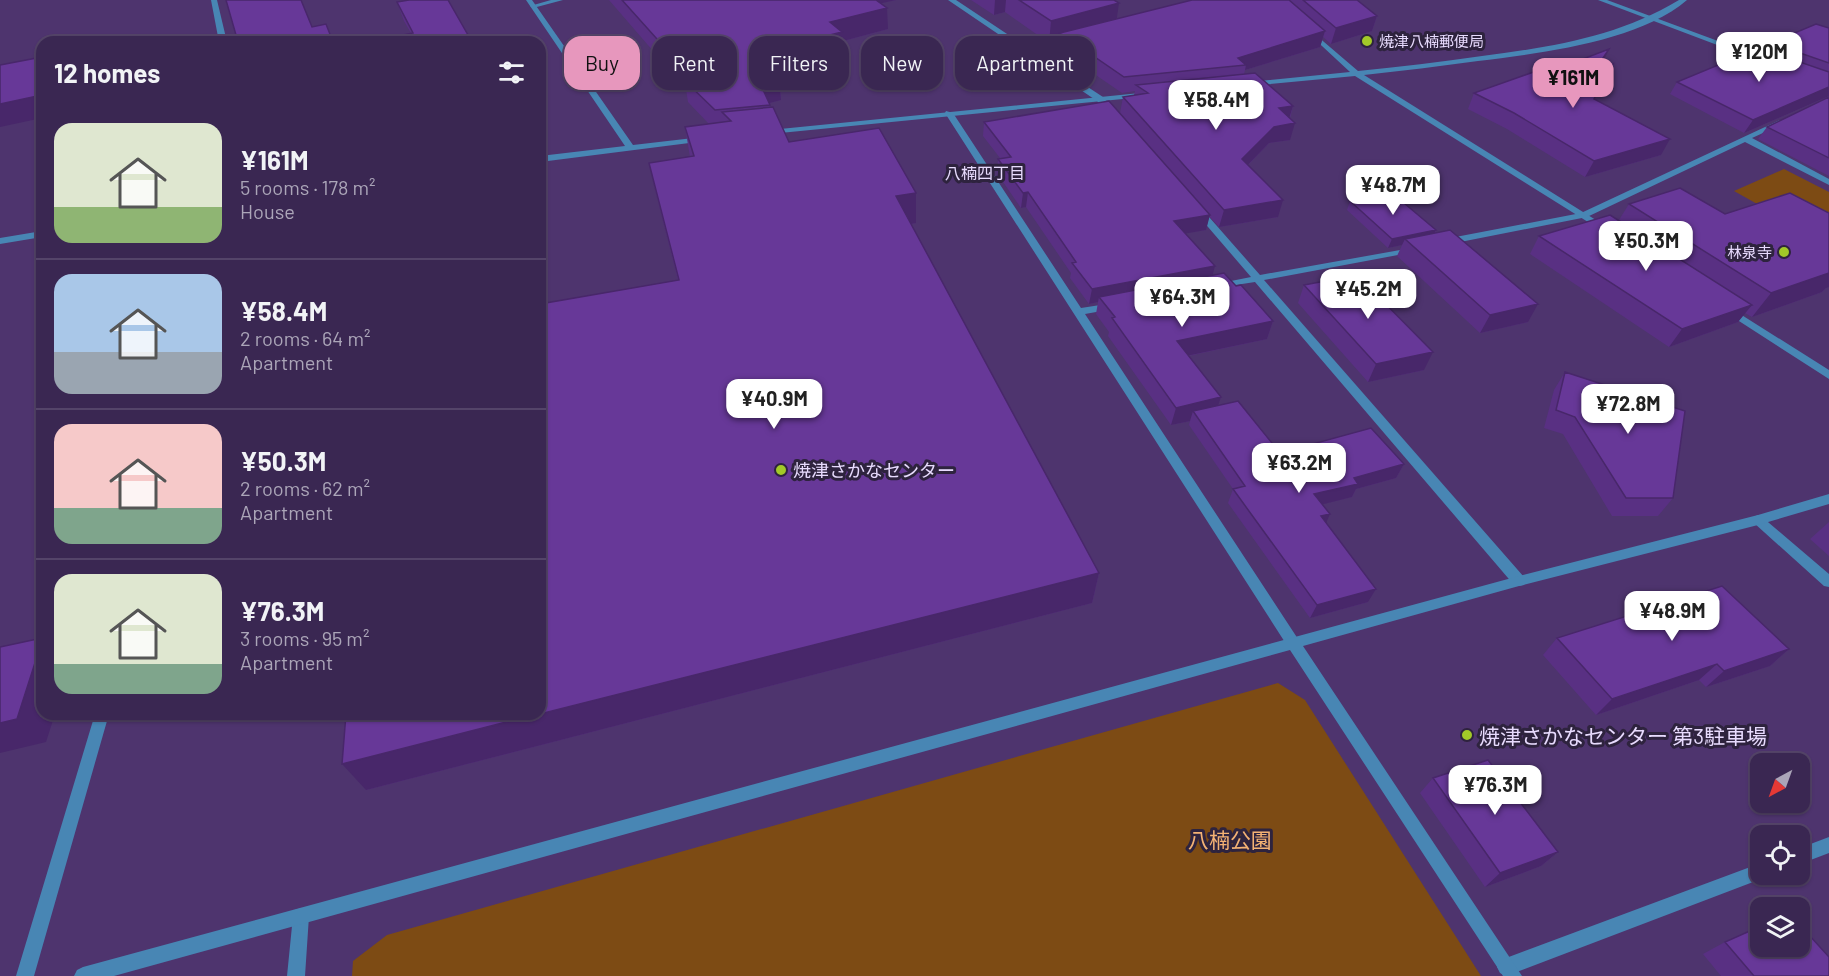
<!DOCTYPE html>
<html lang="en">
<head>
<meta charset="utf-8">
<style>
	body { margin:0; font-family:Barlow,"Noto Sans JP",sans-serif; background:#45335c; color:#f1f3f6; height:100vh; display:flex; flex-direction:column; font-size:22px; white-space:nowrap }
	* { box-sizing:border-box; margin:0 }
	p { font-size:20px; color:#aba5b8 }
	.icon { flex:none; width:33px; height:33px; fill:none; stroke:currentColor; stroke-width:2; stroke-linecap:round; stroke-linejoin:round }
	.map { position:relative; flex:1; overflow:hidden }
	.drawer { position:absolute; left:36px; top:36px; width:510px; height:684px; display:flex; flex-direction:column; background:#3a2752; border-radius:18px; box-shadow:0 2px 4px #0004,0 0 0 2px #544469 }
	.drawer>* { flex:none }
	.banner { position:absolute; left:564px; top:36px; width:570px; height:54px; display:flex; gap:12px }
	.needle { width:39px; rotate:221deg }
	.buttons { position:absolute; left:1750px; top:753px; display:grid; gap:12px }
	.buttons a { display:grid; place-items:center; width:60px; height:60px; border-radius:12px; background:#3a2752; box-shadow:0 2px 4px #0004,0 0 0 2px #544469; font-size:30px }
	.price { position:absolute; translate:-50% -51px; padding:0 14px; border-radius:12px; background:#fff; color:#222; font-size:20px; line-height:39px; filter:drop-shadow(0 2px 3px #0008) }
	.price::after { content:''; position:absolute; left:50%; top:36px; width:18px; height:14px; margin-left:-9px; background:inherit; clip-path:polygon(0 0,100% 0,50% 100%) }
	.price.active { background:#e797bd; color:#111 }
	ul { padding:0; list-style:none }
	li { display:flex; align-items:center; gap:18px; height:150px; padding:0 18px }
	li+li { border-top:2px solid #544469 }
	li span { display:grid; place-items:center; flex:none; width:168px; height:120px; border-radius:18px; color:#555 }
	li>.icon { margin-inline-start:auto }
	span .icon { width:72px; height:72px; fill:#fffc; stroke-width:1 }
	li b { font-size:26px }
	h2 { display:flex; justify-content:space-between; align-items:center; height:72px; padding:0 18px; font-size:26px }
	.pill { padding:0 21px; border-radius:18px; background:#3a2752; box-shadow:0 2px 4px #0004,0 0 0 2px #544469; font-size:21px; line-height:54px }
	.pill.active { background:#e797bd; color:#111 }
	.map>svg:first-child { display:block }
	.green { fill:#7d4b14 }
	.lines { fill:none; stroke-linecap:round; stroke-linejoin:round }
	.minor { fill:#4886b4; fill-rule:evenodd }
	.tertiary { fill:#4886b4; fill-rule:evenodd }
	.wall { fill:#593083 }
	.shaded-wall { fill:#48276a }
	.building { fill:#673898; stroke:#48276a; stroke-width:1.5 }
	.poi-dot { fill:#a2c928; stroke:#2e233e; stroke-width:2 }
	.labels { text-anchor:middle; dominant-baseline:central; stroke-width:6; stroke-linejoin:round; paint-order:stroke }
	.far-poi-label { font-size:15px; fill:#e8dbfe; stroke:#2e233e; text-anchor:start }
	.far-neighbourhood-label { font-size:16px; fill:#e8dbfe; stroke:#2e233e }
	.poi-label { font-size:18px; fill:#e8dbfe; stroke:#2e233e; text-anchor:start }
	.near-poi-label { font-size:21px; fill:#e8dbfe; stroke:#2e233e; text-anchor:start }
	.near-park-label { font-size:21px; fill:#f4b274; stroke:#2e233e }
</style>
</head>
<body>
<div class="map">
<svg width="1829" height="976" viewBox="0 0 1829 976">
	<rect width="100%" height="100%" fill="#4e346e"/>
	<path class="green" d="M1784,169L1829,192V244L1734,191Z
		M1278,683L1305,700L1481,976H352L353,961L387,935Z"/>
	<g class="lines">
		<path class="minor" d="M551,0H563L533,8L530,6Z
			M948,0H956L1031,50L1078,38V42L1036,53L1103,97L1118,114L1111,116L1097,101Z
			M1598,0H1607L1764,58L1757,60Z
			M946,111L953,113L1081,308L1113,303L1118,306L1113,309L1085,314L1298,639L1300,643L1298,647L1293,649L1288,647L945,113Z
			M1780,120L1784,122L1783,124L1752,138L1829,179V185L1745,142L1587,217L1445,245L1440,242L1445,239L1581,213Z
			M1199,208L1202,209L1260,275L1417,247L1419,249L1414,252L1264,280L1524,577L1526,581L1524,585L1519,586L1514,585L1255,282L1216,288V284L1251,277L1196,213V209Z
			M1758,515L1762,517L1829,574V587L1824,586L1754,523L1752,520L1754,517Z
			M95,714H109L34,976H16Z
			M1829,837V853L1800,864V848Z
			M1761,863V874H1768L1761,879L1506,976L1500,973L1497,967L1500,961L1506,958Z
			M301,908L307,910L309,916L305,976H287L293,916L295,910Z"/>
		<path class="tertiary" d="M211,0H217L227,42H219Z
			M526,0H532L633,145L702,137L706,139L705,141L540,162V156L625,146Z
			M1679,0H1687C1638,42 1541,53 1478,61C1440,66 1402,71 1364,75L1607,227V231L1604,232L1355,76L1250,86L1246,84L1250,82L1350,72L1308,33L1306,32L1310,30L1358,71C1399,67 1441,62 1482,56C1551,47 1618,37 1679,0Z
			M1140,93L1144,95L1143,97L770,134L766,132L770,130Z
			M42,231V237L0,244V238Z
			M1729,307L1829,370V379L1725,312L1724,310Z
			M1829,494V504L1758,525L1519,586L1303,646L1522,976H1503L1290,650L114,976H74L77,970L83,967L1519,576L1758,515Z"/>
	</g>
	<path class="wall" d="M609,0H896L881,3L888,29L843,41L844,54L773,72L779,77L781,100L769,103L770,108L789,142L916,223L911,224L1099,573L1092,603L366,790L678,280L656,193L649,163L690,157L685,127L709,124L688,102L686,89Z
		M971,0H1114L1117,19L1192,0H1357L1377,16L1372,31L1331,44L1323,37L1320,47L1245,70L1244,74L1293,106L1290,118V140L1269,143L1248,165L1278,217L1219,227L1209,216L1206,230L1185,233L1212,275L1236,286L1273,321L1267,339L1188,356L1221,397L1218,405L1280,453L1404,464L1396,478L1356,489L1352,497L1322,504L1326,523L1368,602L1310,618L1228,503L1233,489L1189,425L1190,421L1171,425L1108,336L1109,332L1096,314L1098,302L1089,304L1070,278L1071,273L1026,207L1021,208L997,173L998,159L1000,158L983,136L984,122L1150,148L1120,113L1123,97L1134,95L1135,91L1122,93L1058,49L1059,40L1049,43L1005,12L994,15Z
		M397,2L472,42L411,33L404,21Z
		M1829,28V96L1744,133L1670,94L1677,82L1766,50L1771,43Z
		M1609,49L1596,71L1594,99L1661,155L1585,177L1507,129L1468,109L1474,93L1549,72Z
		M1829,97V176L1758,139L1767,127Z
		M1350,201L1436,230L1435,233L1528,322L1480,333L1397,256L1402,245L1388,248L1347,210Z
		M1629,204L1826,288L1822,292L1752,317L1745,313L1738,322L1669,347L1530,254L1539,236L1619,220Z
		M1304,285L1424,370L1368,382L1298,303Z
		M1565,372L1673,498L1658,516H1612L1563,434L1544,428L1554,390Z
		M1829,522V556L1810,539Z
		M1557,638L1789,649L1770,666L1706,687L1699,680L1596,715L1543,655Z
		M1433,778L1558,852L1541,866L1485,887L1420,793Z
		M1725,942L1829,976H1721L1703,954Z"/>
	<path class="shaded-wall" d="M860,0H896L860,8Z
		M995,0H1006L1005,12L994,15Z
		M1119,3L1116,24L1060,33L1059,40L1049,43L1051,21Z
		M887,8L888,29L843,41L844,54L755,76L753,54L830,22Z
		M1377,16L1372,31L1331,44L1336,28Z
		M1325,31L1320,47L1245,70L1246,65L1238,58Z
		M1609,49L1602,64L1585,88L1593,73Z
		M779,77L781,100L762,105L760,83Z
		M1829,87V96L1744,133L1753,120Z
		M42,95V118L0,127V104Z
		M1293,106L1288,122L1279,108Z
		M1295,123L1290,140L1269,143L1238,175L1242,159L1274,127Z
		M1670,139L1661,155L1585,177L1594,161Z
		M1028,192L1026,207L1021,208L1023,193Z
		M916,193V223L896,227V196Z
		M1283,200L1278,217L1219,227L1224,210Z
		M1210,215L1206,230L1171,236L1174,221Z
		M1436,230L1432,239H1405L1402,245L1388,248L1392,239Z
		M1215,266L1211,281L1099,297L1098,302L1089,304L1092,289Z
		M1829,273V287L1826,288L1822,292L1752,317L1771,293Z
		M1538,304L1528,322L1480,333L1490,315Z
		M1752,305L1738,322L1669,347L1682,329Z
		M1273,321L1267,339L1172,359L1177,341Z
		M1433,352L1424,370L1368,382L1376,364Z
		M1221,397L1215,415L1193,411L1190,421L1171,425L1176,408Z
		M1404,464L1396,478L1356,489L1352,497L1308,508L1314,494L1354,478Z
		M1330,514L1324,528L1321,516Z
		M1099,573L1092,603L366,790L342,764Z
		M1376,589L1368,602L1310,618L1317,605Z
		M42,641V714H55L46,742L0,753V723Z
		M1789,649L1770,666L1706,687L1724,671Z
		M1717,664L1699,680L1596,715L1612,699Z
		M1558,852L1541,866L1485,887L1500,873Z"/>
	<path class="building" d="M226,0H301L312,27L326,24L333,42H238Z
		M409,0H448L472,42H368L413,33L397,2Z
		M622,0H876L887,8L830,22L842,32L753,54L779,77L760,83L770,105L715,110L684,80L692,78Z
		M1019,0H1114L1119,3L1051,21Z
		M1192,0H1289L1325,31L1238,58L1246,65L1124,77L1060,33Z
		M1303,0H1357L1377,16L1336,28Z
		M1816,24L1829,28V63L1771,43Z
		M159,35V42H122Z
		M1759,48L1829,72V87L1753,120L1677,82Z
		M1609,49L1593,73L1613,64L1594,99L1670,139L1594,161L1514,113L1474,93L1542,69L1549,72Z
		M42,57V95L0,104V65Z
		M1255,73L1293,106L1279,108L1295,123L1274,127L1242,159L1283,200L1224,210L1123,97L1148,93L1136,85Z
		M1829,97V158L1767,127Z
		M1109,101L1210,215L1174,221L1215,266L1092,289L1072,263L1076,262L1028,192L1023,193L998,159L1011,157L984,122Z
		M773,107L789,142L879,128L916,193L896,196L1099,573L540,714V304L679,280L649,163L694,156L685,127L731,121L722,112Z
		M1680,188L1725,214L1790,193L1829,213V273L1771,293L1629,204Z
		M1392,193L1436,230L1392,239L1350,201Z
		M1610,215L1752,305L1682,329L1539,236Z
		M1450,230L1538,304L1490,315L1405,239Z
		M1224,273L1236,286L1241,285L1273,321L1177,341L1221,397L1176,408L1112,318L1115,317L1099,297Z
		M1357,275L1433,352L1376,364L1304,285Z
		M1565,372L1685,411L1673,498H1626L1575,417L1556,410Z
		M1238,401L1280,453L1371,428L1404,464L1354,478L1358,484L1314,494L1330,514L1321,516L1376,589L1317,605L1233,489L1245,486L1193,411Z
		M1722,586L1789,649L1724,671L1717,664L1612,699L1557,638Z
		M42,638V641L17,719L0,723V647Z
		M346,714H538L342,764Z
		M1488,760L1558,852L1500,873L1433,778Z
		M1800,925L1829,957V976H1754L1725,942L1761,926V946H1800Z"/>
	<g class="poi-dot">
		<circle cx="1367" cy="41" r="6"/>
		<circle cx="1784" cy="252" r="6"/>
		<circle cx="781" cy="470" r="6"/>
		<circle cx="1467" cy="735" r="6"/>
	</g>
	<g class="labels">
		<g class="far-poi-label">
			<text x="1379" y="41">焼津八楠郵便局</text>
			<text x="1772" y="252" text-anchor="end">林泉寺</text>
		</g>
		<g class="far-neighbourhood-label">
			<text x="985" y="172">八楠四丁目</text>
		</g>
		<g class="poi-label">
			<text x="793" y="470">焼津さかなセンター</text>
		</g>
		<g class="near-poi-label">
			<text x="1479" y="735">焼津さかなセンター 第3駐車場</text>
		</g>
		<g class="near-park-label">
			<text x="1230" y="839">八楠公園</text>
		</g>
	</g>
</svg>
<div class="buttons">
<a><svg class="needle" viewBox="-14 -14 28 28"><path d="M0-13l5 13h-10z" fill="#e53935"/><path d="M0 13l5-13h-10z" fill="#aba5b8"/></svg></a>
<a><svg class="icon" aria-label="locate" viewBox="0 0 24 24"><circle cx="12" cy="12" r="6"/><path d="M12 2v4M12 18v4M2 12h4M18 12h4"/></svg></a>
<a><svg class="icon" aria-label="layers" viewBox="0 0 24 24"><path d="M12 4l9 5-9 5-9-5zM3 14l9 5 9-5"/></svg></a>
</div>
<b class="price" style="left:1759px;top:83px">¥120M</b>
<b class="price active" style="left:1573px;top:109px">¥161M</b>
<b class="price" style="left:1216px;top:131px">¥58.4M</b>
<b class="price" style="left:1393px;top:216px">¥48.7M</b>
<b class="price" style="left:1646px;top:272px">¥50.3M</b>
<b class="price" style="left:1368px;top:320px">¥45.2M</b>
<b class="price" style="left:1182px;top:328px">¥64.3M</b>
<b class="price" style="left:774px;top:430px">¥40.9M</b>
<b class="price" style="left:1628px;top:435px">¥72.8M</b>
<b class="price" style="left:1299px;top:494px">¥63.2M</b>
<b class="price" style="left:1672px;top:642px">¥48.9M</b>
<b class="price" style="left:1495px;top:816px">¥76.3M</b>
<div class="banner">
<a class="pill active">Buy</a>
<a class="pill">Rent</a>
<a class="pill">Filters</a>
<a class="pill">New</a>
<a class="pill">Apartment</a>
</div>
<section class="drawer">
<h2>12 homes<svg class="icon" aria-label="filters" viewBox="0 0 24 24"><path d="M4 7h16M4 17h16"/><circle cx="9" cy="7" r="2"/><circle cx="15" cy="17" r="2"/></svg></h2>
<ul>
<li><span style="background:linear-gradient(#dfe7d0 70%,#8fb573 0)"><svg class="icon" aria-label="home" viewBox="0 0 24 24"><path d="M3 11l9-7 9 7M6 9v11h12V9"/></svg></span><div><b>¥161M</b><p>5 rooms · 178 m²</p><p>House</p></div></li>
<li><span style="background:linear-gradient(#a9c7e8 65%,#9aa5b1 0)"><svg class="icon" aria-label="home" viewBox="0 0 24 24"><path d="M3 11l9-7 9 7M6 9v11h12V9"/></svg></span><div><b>¥58.4M</b><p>2 rooms · 64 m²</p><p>Apartment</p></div></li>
<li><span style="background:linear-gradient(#f6c9c9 70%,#7fa58c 0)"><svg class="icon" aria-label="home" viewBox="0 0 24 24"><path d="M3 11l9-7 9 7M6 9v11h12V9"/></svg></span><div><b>¥50.3M</b><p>2 rooms · 62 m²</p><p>Apartment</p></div></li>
<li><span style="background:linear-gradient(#dfe7d0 75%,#7fa58c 0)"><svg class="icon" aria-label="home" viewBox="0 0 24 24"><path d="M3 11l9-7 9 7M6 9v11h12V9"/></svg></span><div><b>¥76.3M</b><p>3 rooms · 95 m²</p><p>Apartment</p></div></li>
</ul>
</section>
</div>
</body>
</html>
